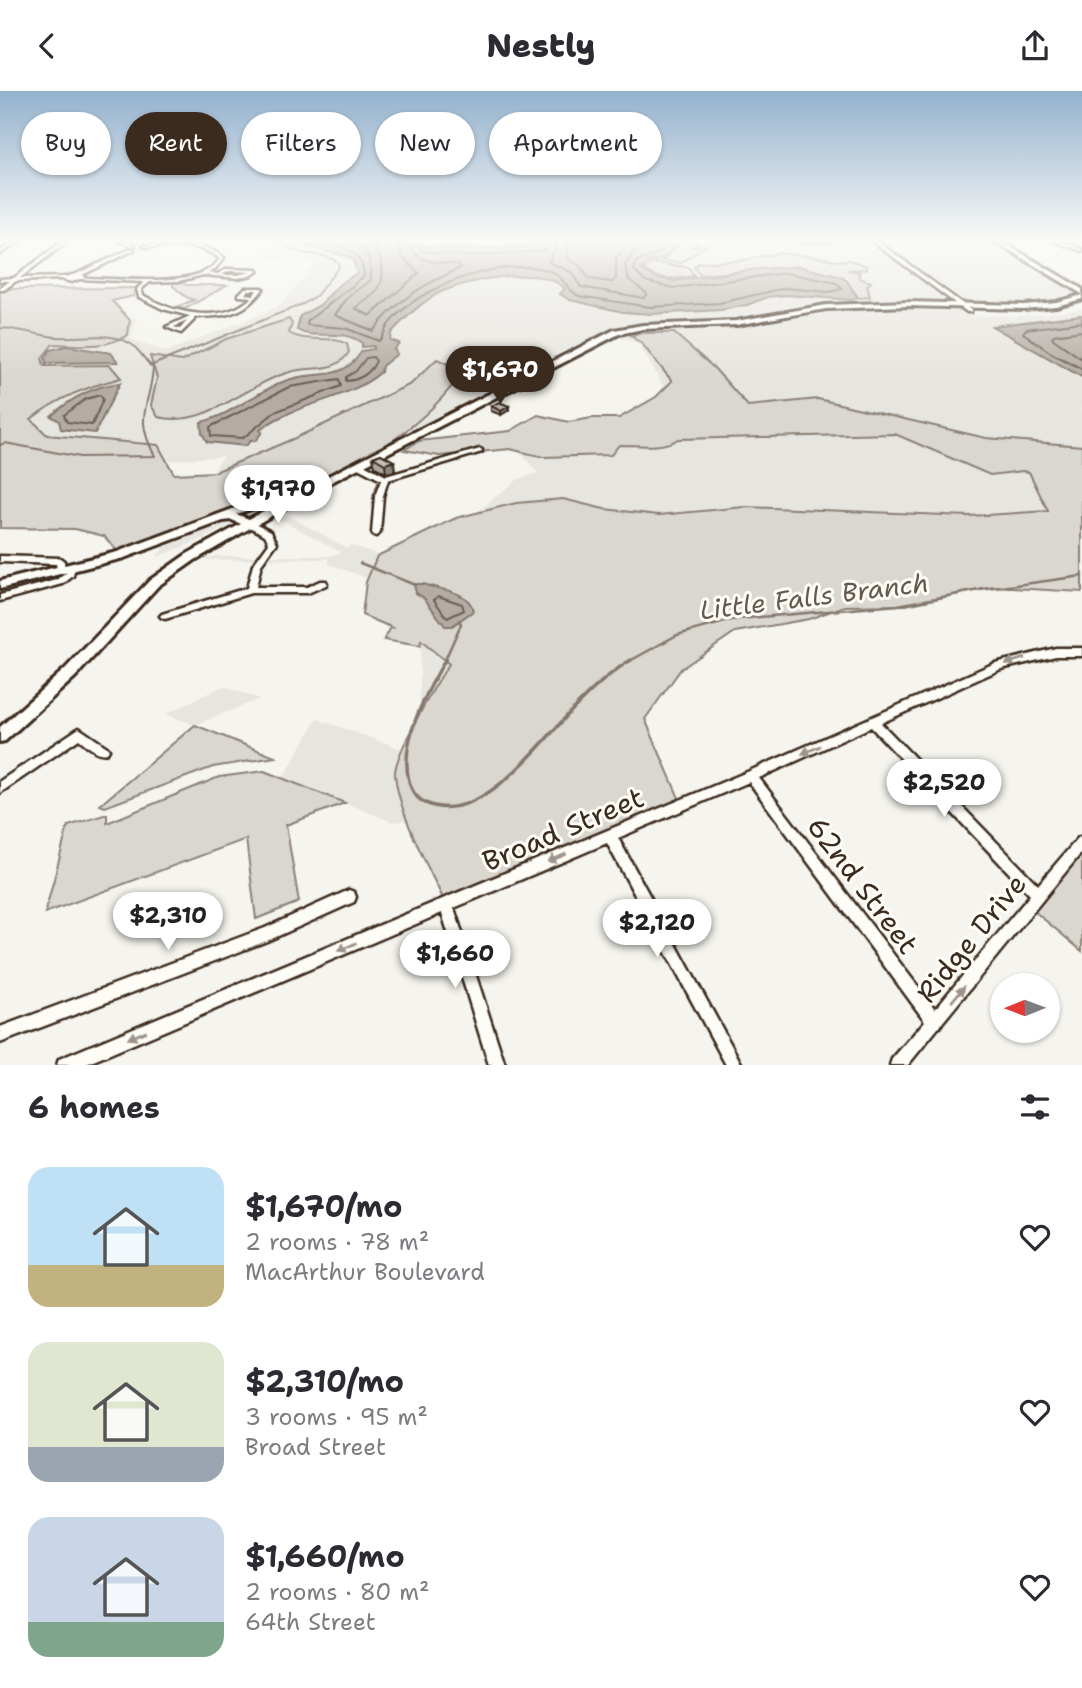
<!DOCTYPE html>
<html lang="en">
<head>
<meta charset="utf-8">
<style>
	body { margin:0; font-family:"Shantell Sans",sans-serif; background:#f2f2f3; color:#2b2b33; height:100vh; display:flex; flex-direction:column; font-size:26px; white-space:nowrap }
	* { box-sizing:border-box; margin:0 }
	p { font-size:23px; color:#7c7c81 }
	.icon { flex:none; width:38px; height:38px; fill:none; stroke:currentColor; stroke-width:2; stroke-linecap:round; stroke-linejoin:round }
	.map { position:relative; height:974px; overflow:hidden }
	.sheet { display:flex; flex-direction:column; background:#fff; flex:1 }
	.sheet>* { flex:none }
	.hud { position:absolute; left:21px; top:21px; width:700px; height:63px; display:flex; gap:14px }
	.needle { width:46px; rotate:269deg }
	.buttons { position:absolute; left:990px; top:882px; display:grid; gap:14px }
	.buttons a { display:grid; place-items:center; width:70px; height:70px; border-radius:50%; background:#fff; box-shadow:0 2px 5px #0004; font-size:35px }
	.price { position:absolute; translate:-50% -60px; padding:0 16px; border-radius:24px; background:#fff; color:#222; font-size:23px; line-height:46px; filter:drop-shadow(0 2px 4px #0008) }
	.price::after { content:''; position:absolute; left:50%; top:42px; width:21px; height:16px; margin-left:-10px; background:inherit; clip-path:polygon(0 0,100% 0,50% 100%) }
	.price.on { background:#3b2a1e; color:#fff }
	ul { padding:0; list-style:none }
	li { display:flex; align-items:center; gap:21px; height:175px; padding:0 28px }
	li span { display:grid; place-items:center; flex:none; width:196px; height:140px; border-radius:21px; color:#555 }
	li>.icon { margin-inline-start:auto }
	span .icon { width:84px; height:84px; fill:#fffc; stroke-width:1 }
	li b { font-size:30px }
	h2 { display:flex; justify-content:space-between; align-items:center; height:84px; padding:0 28px; font-size:30px }
	.chip { padding:0 24px; border-radius:32px; background:#fff; box-shadow:0 2px 5px #0004; font-size:24px; line-height:63px }
	.chip.on { background:#3b2a1e; color:#fff }
	header { display:flex; justify-content:space-between; align-items:center; height:91px; padding:0 28px; background:#fff; font-size:32px; font-weight:800 }
	.map>svg:first-child { display:block }
	.built { fill:#e7e5df }
	.green { fill:#dad6d0; stroke:#8a8077; stroke-width:2 }
	.water { fill:#b4aca4; stroke:#84786e; stroke-width:2 }
	.lines { fill:none; stroke-linecap:round; stroke-linejoin:round }
	.shore { stroke:#6b5e54; stroke-width:2 }
	.stream-far2 { stroke:#84786e; stroke-width:2 }
	.stream-far1 { stroke:#84786e; stroke-width:2.5 }
	.stream { stroke:#84786e; stroke-width:3.5 }
	.street-casing { stroke:#3b2a1e; stroke-width:5 }
	.secondary-casing { stroke:#3b2a1e; stroke-width:6 }
	.street { fill:#fdfcf7; fill-rule:evenodd }
	.secondary { fill:#fdfcf7; fill-rule:evenodd }
	.wall { fill:#aba6a1; stroke:#3b2a1e; stroke-width:2 }
	.shaded-wall { fill:#8b8783; stroke:#3b2a1e; stroke-width:2 }
	.building { fill:#c7c1bb; stroke:#3b2a1e; stroke-width:2 }
	.oneway { fill:#9c938a }
	.labels { text-anchor:middle; dominant-baseline:central; stroke-width:6; stroke-linejoin:round; paint-order:stroke }
	.water-label { font-size:26px; font-style:italic; fill:#65584d; stroke:#fdfcf7 }
	.near-street-label { font-size:28px; fill:#3b2a1e; stroke:#fdfcf7 }
</style>
</head>
<body>
<header><svg class="icon" aria-label="back" viewBox="0 0 24 24"><path d="M15 5l-7 7 7 7"/></svg>Nestly<svg class="icon" aria-label="share" viewBox="0 0 24 24"><path d="M12 15V3M7 8l5-5 5 5M5 13v7h14v-7"/></svg></header>
<div class="map">
<svg width="1082" height="974" viewBox="0 0 1082 974">
	<rect width="100%" height="100%" fill="#f5f4ee"/>
	<filter id="ink" filterUnits="userSpaceOnUse"><feTurbulence type="fractalNoise" baseFrequency=".0143" numOctaves="2"/><feDisplacementMap in="SourceGraphic" scale="14" xChannelSelector="R" yChannelSelector="G"/><feConvolveMatrix kernelMatrix="1 2 1 2 8 2 1 2 1" color-interpolation-filters="sRGB"/></filter>
	<g filter="url(#ink)">
		<path class="built" d="M270,150H992L1080,204L1062,210L1030,213L953,212L968,224L1022,225L1082,218V358L986,347L679,322L639,253L619,247L636,243L631,235L601,245L390,353L354,350L253,363L248,374L345,377L200,449L157,466L223,365L145,372L15,352L40,254L116,225L138,228L130,248L165,261L266,221L281,213L314,173L301,168H262Z
			M895,343L990,383L1023,380L1075,397L1079,487L870,513L844,456L845,515L677,536L466,721L393,731L283,687L317,628L419,664L421,507L329,473V468L204,469L213,465H331L341,461L280,428L287,424L347,457L351,454L425,480L482,417L518,388L538,382L516,357L593,350Z
			M223,595L259,608L195,634L166,623Z"/>
		<path class="green" d="M678,150L699,152L690,157L708,153L681,172L662,170L681,153Z
			M778,162L827,167L836,170L850,169L867,175V178L848,179L860,181L858,184L861,188L871,191L867,195L870,206L859,207L843,187L799,175L700,184L694,176L699,172L744,169Z
			M652,172L688,176L694,185C676,188 658,191 644,178Z
			M182,190L186,194H227L185,218L176,216L194,209L186,206L173,195V192Z
			M135,197L134,205L112,210L130,229L128,244C106,258 77,254 53,253L42,267L44,275L110,274L121,287C87,296 59,306 31,328L47,344L158,354L174,383L215,381L295,347L411,293L437,268L463,280C428,332 368,371 310,393C287,402 262,407 239,416C198,430 159,447 118,461L104,445L75,438L0,437V198Z
			M289,228L292,233L289,242C307,253 329,243 347,253L349,261C335,284 312,274 290,281C245,293 208,338 158,326L151,314L157,287L150,265L182,270L226,248Z
			M642,242H674L714,277L748,315L818,308L986,347L1082,355V501L993,496L906,514L845,515L809,528L735,541L681,578L645,628L682,714L446,814C429,777 399,724 395,684C393,665 437,591 449,573L421,550L420,555L384,549L390,538L393,537L362,524L366,491L377,465L456,427L516,412L563,408L604,418L659,424L745,416L969,425L1048,420L1029,381L1023,380L990,384L895,343L678,348C663,358 637,354 619,354L611,364L543,366L510,358L439,365L404,359L419,350L510,340L538,324L569,331L592,327H619L656,306L672,290L642,253L631,245Z
			M195,634L275,666L213,676L105,716L100,714Z
			M264,680L345,712L286,734L299,811L256,828L246,748L45,822L68,735L107,723V732L219,686Z
			M1082,751V860L1028,815Z"/>
		<path class="water" d="M295,150H372L465,158L539,154L558,150H676L678,153L662,168L646,172L641,179L654,186L674,190L758,178L800,176L841,186L847,190L857,206L852,209L786,204L768,206L747,214L721,219L651,223L623,221L570,209L560,203L565,198C542,173 468,189 441,201C422,210 405,227 391,242L390,249L399,252L394,258L397,263L382,275L381,281C348,310 295,311 260,339L262,341L255,350H250L246,355L207,351L202,342L201,331C231,324 256,301 285,290C316,278 341,293 362,260L374,258V255L362,256V252C340,236 315,250 297,239L300,225L320,214L340,193L357,182L353,169L349,166L301,154Z
			M1082,224V286L992,235Z
			M66,255L111,262L118,271L46,272L45,267L50,259Z
			M120,292L95,342L61,338L59,330L51,325C71,307 94,295 120,292Z
			M414,493H422C437,498 471,500 473,520L452,535H445L424,507L416,502Z"/>
		<g class="lines">
			<path class="shore" d="M314,150C337,153 361,156 364,184C361,189 316,224 308,229L307,234L345,237L379,250C383,246 384,241 387,236C391,229 399,222 405,217C436,190 512,165 552,181C565,187 567,200 579,205L650,216L720,212L785,197L829,201L842,198L837,192L786,182L674,197L645,190L634,179L636,171L659,162L670,150
				M352,150L367,161C375,199 373,184 349,206C344,211 339,218 335,224L373,240C399,207 423,194 461,177L458,173C438,171 415,174 409,150
				M371,150C382,165 389,188 374,203C368,209 361,212 355,217L370,225L419,182L402,166L399,150
				M418,150L419,156L424,160L465,165L542,160L548,157L549,150
				M558,150L549,171L571,181L581,196L644,207L647,202L629,189L625,174L634,161L658,150
				M568,150L567,167L580,175L589,188L612,191L616,188V167L631,150
				M1082,231L1026,238L1023,242L1051,262L1082,278
				M1082,240L1054,244L1052,247L1082,268
				M373,266L376,270C370,283 360,289 346,290V286L356,280L366,267Z
				M339,288L341,295L275,321L243,347L211,345L210,336L289,296Z
				M100,304L103,308L92,334L67,331L64,324L86,308Z
				M438,505L462,513L464,519L447,527L434,509Z"/>
			<path class="stream-far2" d="M470,150H492
				M0,237C17,238 32,242 49,245C75,250 107,238 131,253C139,258 145,270 153,277C150,317 133,324 155,365L80,366L5,352L0,354
				M150,275L305,212L316,205L339,176L338,171C320,159 295,168 281,150"/>
			<path class="stream-far1" d="M360,472L415,494
				M444,571L461,533L459,529
				M628,571L677,544L736,528L898,514L980,499L1082,485"/>
			<path class="stream" d="M445,569C426,602 399,651 409,690C412,703 421,712 434,715C488,729 547,643 581,610C596,595 612,580 631,569"/>
			<defs>
				<path id="street" d="M16,150H21L0,163V160Z
					M63,150H68L20,187L64,186L76,183L133,157L134,159L82,184L85,185L83,187C114,187 188,196 212,176C215,174 217,171 220,168C199,150 170,155 145,156L143,155L145,154C172,153 202,148 224,167L214,179L208,182L217,183L228,178L256,179L258,180L252,184L238,187L203,184L179,190L150,191L141,198L143,204C173,223 224,234 252,206L239,205V203L245,197H261L263,198C250,215 238,223 216,225C209,226 201,225 194,227V229L181,242L166,236L190,225L163,218L139,206L137,198L144,191L79,188L72,191L60,188L16,190L4,199H0V197L10,190H0V188L14,187ZM229,180L251,181L238,184H222ZM248,199H257L254,204L245,203ZM187,230L180,238L174,236Z
					M119,150H125L135,154L132,155Z
					M872,150H877L971,219V221H967Z
					M1053,150H1059L1082,158V160Z
					M480,358L482,359V361L388,389L383,405L380,442L376,445L373,444L372,442L375,405L381,389L356,376V372H362L386,385Z
					M246,430H252L271,440L277,452L261,474L256,496H307L320,490H326L327,492L326,494L308,502H251L165,528L162,527L160,525L162,523L247,497L253,474L269,452L265,444L246,434L245,432Z
					M0,465L60,467L64,470L65,480L64,482H58L56,473L0,471Z
					M71,474L75,477L73,485L63,493L0,510V504L57,489L66,482L68,475Z
					M1056,557H1082V565H1056L1001,578L881,632L1038,794L1078,747L1082,745V761L942,932L940,936L938,937L908,974H890L892,968L925,930L749,691L618,747L742,974H726L607,752L454,817L505,974H489L442,822L84,974H57L59,968L747,681L995,572ZM871,636L1030,804L935,918L759,687Z
					M79,637L107,656L109,659L107,662C97,665 87,654 79,648L0,702V690Z
					M349,799L354,801L356,806L354,811L267,850L0,952V936L265,837Z"/>
				<path id="secondary" d="M994,150H1001L1082,198V203Z
					M1082,204V208L1056,215L1024,218L908,215L826,218L736,234L643,238L619,243L316,399L195,469L158,495L75,586L5,650L0,651V636L65,578L150,489L187,463L241,433L232,429L223,430L124,467L0,498V490L117,461L273,403L303,398L614,239L643,234L736,230L826,214L908,211L1024,214L1056,211ZM289,406L249,428L236,423Z"/>
			</defs>
			<use href="#street" class="street-casing"/>
			<use href="#secondary" class="secondary-casing"/>
			<use href="#street" class="street"/>
			<use href="#secondary" class="secondary"/>
		</g>
		<path class="wall" d="M790,150H832L831,153L814,151L800,153Z
			M491,315H509V319L501,324L491,320Z
			M381,363L395,380L386,382L375,376L373,366Z"/>
		<path class="shaded-wall" d="M801,150H814L800,153Z
			M509,315V319L501,324V320Z
			M394,370L395,380L386,382L385,373Z"/>
		<path class="building" d="M499,311L509,315L501,320L491,315Z
			M381,363L394,370L385,373L373,366Z"/>
		<defs><path id="oneway-solid" d="M-6-.8H1V-3.2L6.5 0L1 3.2V.8H-6Z" transform="scale(1.75)"/></defs>
		<g class="oneway">
			<use href="#oneway-solid" transform="translate(1015 570) rotate(163)"/>
			<use href="#oneway-solid" transform="translate(811 659) rotate(157)"/>
			<use href="#oneway-solid" transform="translate(557 767) rotate(157)"/>
			<use href="#oneway-solid" transform="translate(347 856) rotate(157)"/>
			<use href="#oneway-solid" transform="translate(958 903) rotate(-50)"/>
			<use href="#oneway-solid" transform="translate(137 944) rotate(157)"/>
		</g>
	</g>
	<linearGradient id="sky" x2="0" y2="1"><stop stop-color="#93b1cd"/><stop offset="0.52" stop-color="#fafaf7"/><stop offset="1" stop-color="#fafaf7" stop-opacity="0"/></linearGradient>
	<rect width="1082" height="286" fill="url(#sky)"/>
	<g class="labels">
		<g class="water-label">
			<text transform="translate(814 505) rotate(-7)">Little Falls Branch</text>
		</g>
		<g class="near-street-label">
			<text transform="translate(563 738) rotate(-23)">Broad Street</text>
			<text transform="translate(863 794) rotate(53)">62nd Street</text>
			<text transform="translate(971 847) rotate(-51)">Ridge Drive</text>
		</g>
	</g>
</svg>
<div class="buttons">
<a><svg class="needle" viewBox="-14 -14 28 28"><path d="M0-13l5 13h-10z" fill="#e53935"/><path d="M0 13l5-13h-10z" fill="#7c7c81"/></svg></a>
</div>
<b class="price on" style="left:500px;top:315px">$1,670</b>
<b class="price" style="left:278px;top:434px">$1,970</b>
<b class="price" style="left:944px;top:728px">$2,520</b>
<b class="price" style="left:168px;top:861px">$2,310</b>
<b class="price" style="left:657px;top:868px">$2,120</b>
<b class="price" style="left:455px;top:899px">$1,660</b>
<div class="hud">
<a class="chip">Buy</a>
<a class="chip on">Rent</a>
<a class="chip">Filters</a>
<a class="chip">New</a>
<a class="chip">Apartment</a>
</div>
</div>
<section class="sheet">
<h2>6 homes<svg class="icon" aria-label="filters" viewBox="0 0 24 24"><path d="M4 7h16M4 17h16"/><circle cx="9" cy="7" r="2"/><circle cx="15" cy="17" r="2"/></svg></h2>
<ul>
<li><span style="background:linear-gradient(#bfe0f5 70%,#c2b280 0)"><svg class="icon" aria-label="home" viewBox="0 0 24 24"><path d="M3 11l9-7 9 7M6 9v11h12V9"/></svg></span><div><b>$1,670/mo</b><p>2 rooms · 78 m²</p><p>MacArthur Boulevard</p></div><svg class="icon" aria-label="heart" viewBox="0 0 24 24"><path d="M12 20l-8-8c-3-5 5-10 8-4 3-6 11-1 8 4z"/></svg></li>
<li><span style="background:linear-gradient(#dfe7d0 75%,#9aa5b1 0)"><svg class="icon" aria-label="home" viewBox="0 0 24 24"><path d="M3 11l9-7 9 7M6 9v11h12V9"/></svg></span><div><b>$2,310/mo</b><p>3 rooms · 95 m²</p><p>Broad Street</p></div><svg class="icon" aria-label="heart" viewBox="0 0 24 24"><path d="M12 20l-8-8c-3-5 5-10 8-4 3-6 11-1 8 4z"/></svg></li>
<li><span style="background:linear-gradient(#c9d6e8 75%,#7fa58c 0)"><svg class="icon" aria-label="home" viewBox="0 0 24 24"><path d="M3 11l9-7 9 7M6 9v11h12V9"/></svg></span><div><b>$1,660/mo</b><p>2 rooms · 80 m²</p><p>64th Street</p></div><svg class="icon" aria-label="heart" viewBox="0 0 24 24"><path d="M12 20l-8-8c-3-5 5-10 8-4 3-6 11-1 8 4z"/></svg></li>
</ul>
</section>
</body>
</html>
